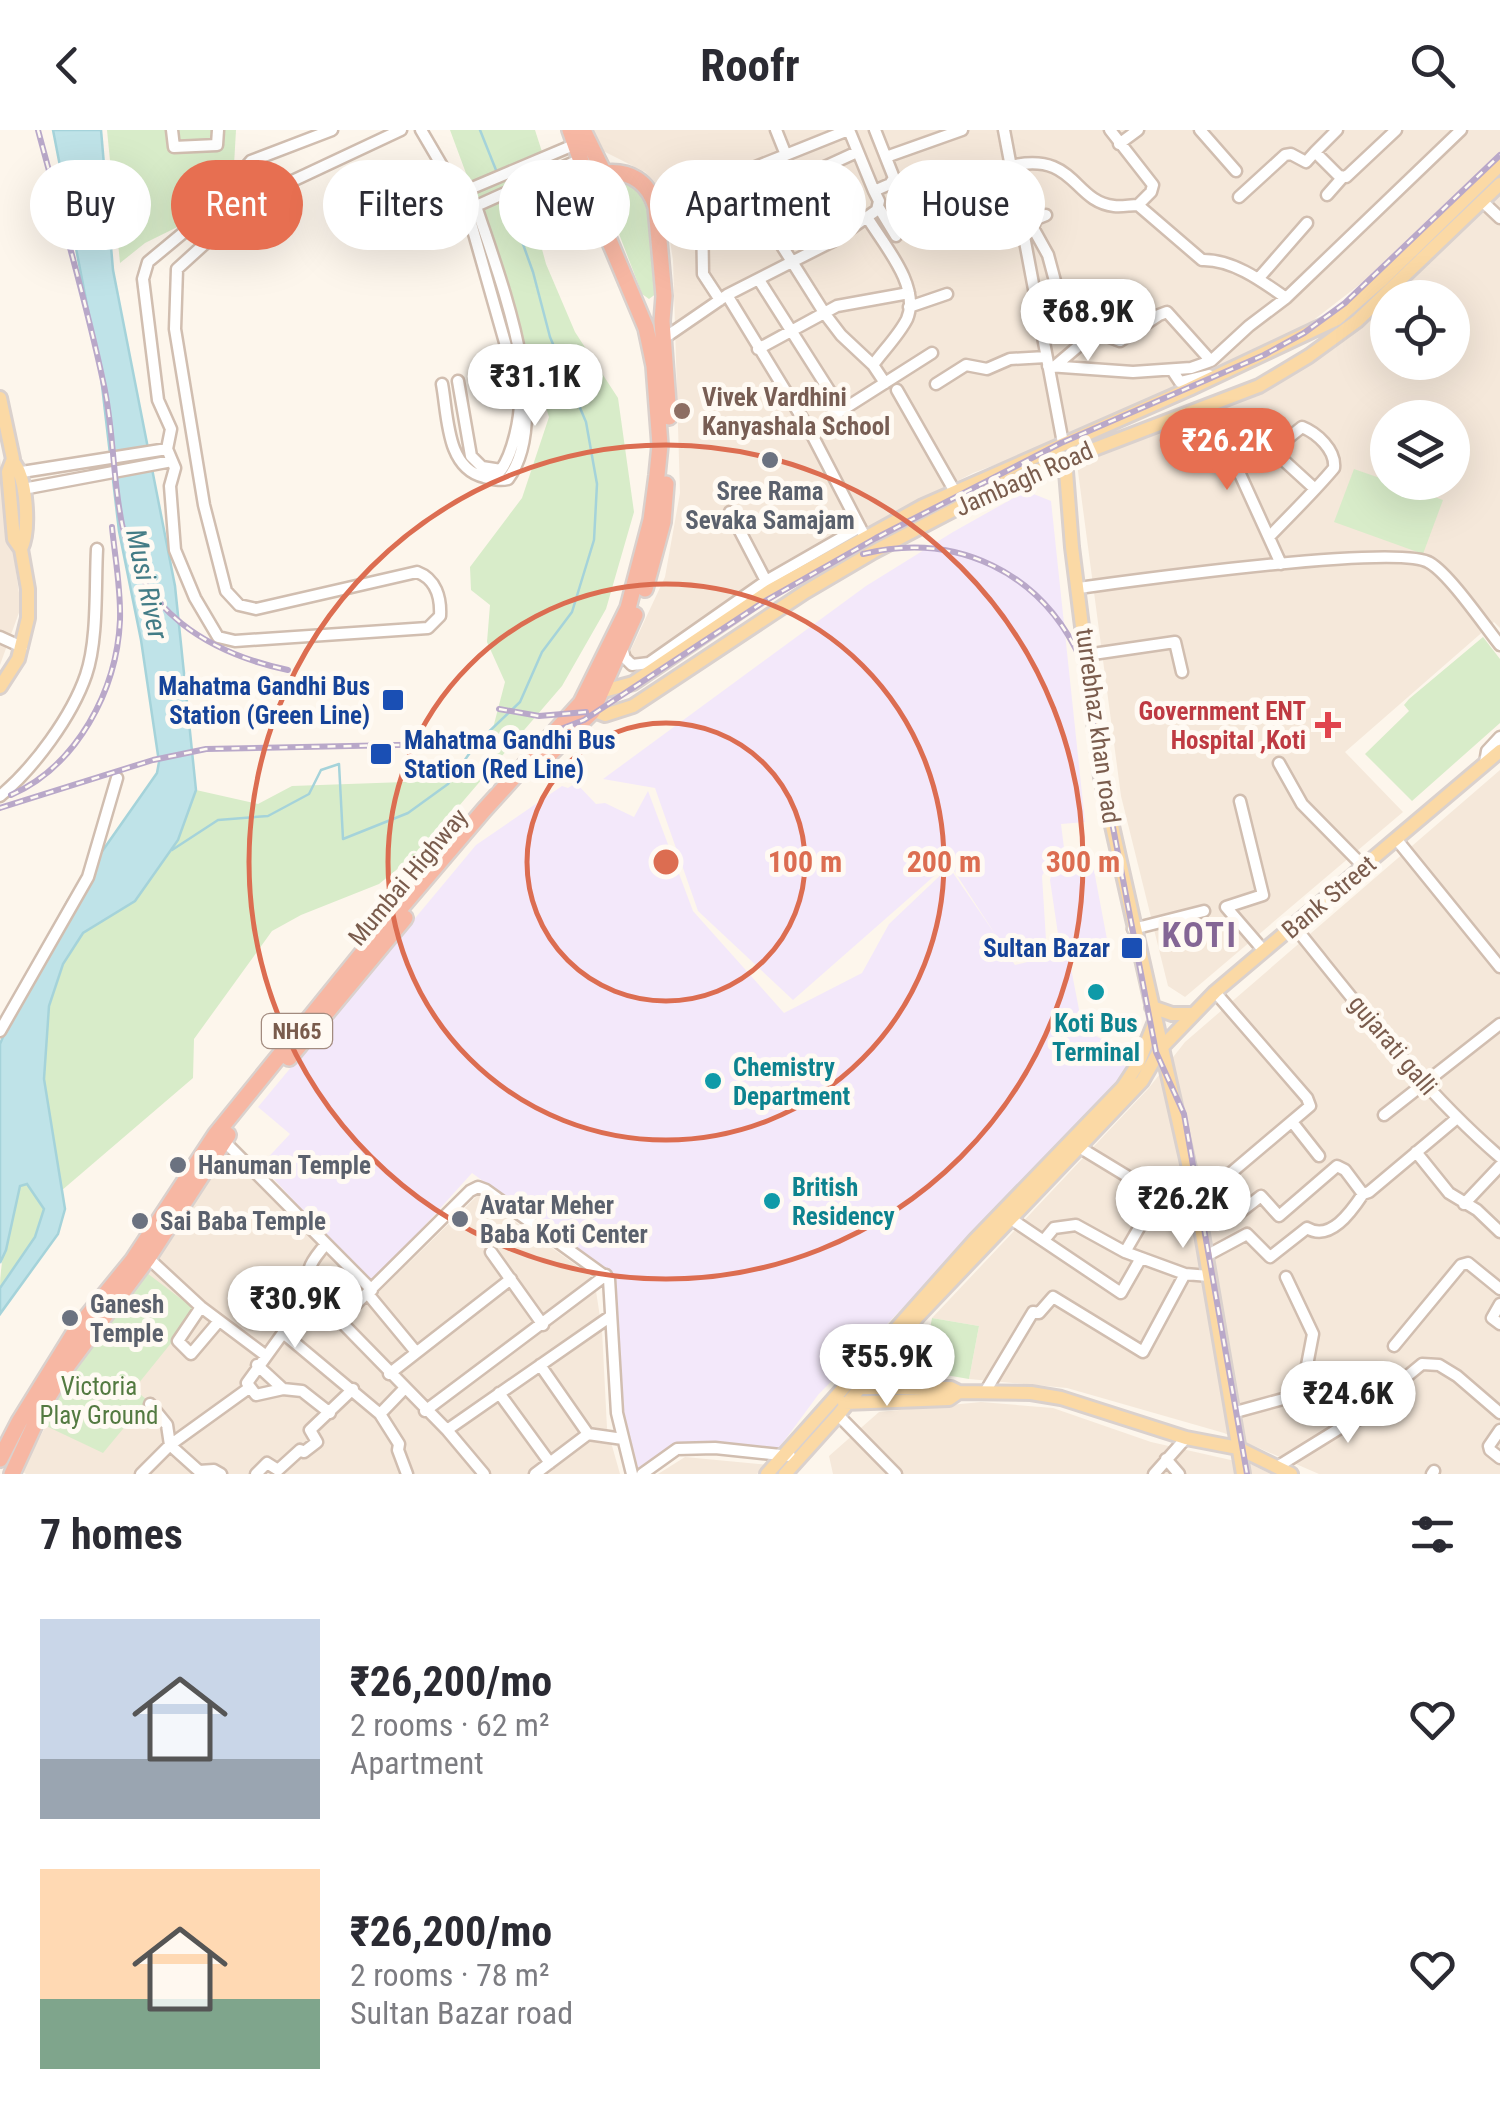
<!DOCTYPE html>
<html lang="en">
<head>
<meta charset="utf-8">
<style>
	body { margin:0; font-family:"Roboto Condensed",sans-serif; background:#f2f2f3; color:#2b2b33; height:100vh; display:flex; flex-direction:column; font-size:38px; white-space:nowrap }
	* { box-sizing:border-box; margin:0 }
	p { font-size:32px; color:#7c7c81 }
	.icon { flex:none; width:55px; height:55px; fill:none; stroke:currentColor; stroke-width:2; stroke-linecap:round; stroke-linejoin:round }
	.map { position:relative; height:1344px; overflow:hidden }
	.drawer { display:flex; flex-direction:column; background:#fff; flex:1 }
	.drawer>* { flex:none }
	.top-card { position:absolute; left:30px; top:30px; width:1440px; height:90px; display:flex; gap:20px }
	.buttons { position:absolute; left:1370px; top:150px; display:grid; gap:20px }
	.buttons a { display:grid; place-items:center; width:100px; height:100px; border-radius:50%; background:#fff; box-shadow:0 10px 40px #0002; font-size:50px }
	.price { position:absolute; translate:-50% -85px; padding:0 22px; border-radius:35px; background:#fff; color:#222; font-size:32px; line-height:65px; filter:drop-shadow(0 2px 5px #0008) }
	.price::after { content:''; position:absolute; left:50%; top:60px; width:30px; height:22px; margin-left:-15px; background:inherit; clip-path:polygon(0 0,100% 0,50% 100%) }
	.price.selected { background:#e76f51; color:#fff }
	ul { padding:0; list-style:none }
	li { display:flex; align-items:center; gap:30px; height:250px; padding:0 40px }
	li span { display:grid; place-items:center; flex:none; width:280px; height:200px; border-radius:0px; color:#555 }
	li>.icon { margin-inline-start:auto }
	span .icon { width:120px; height:120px; fill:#fffc; stroke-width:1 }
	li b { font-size:42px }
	h2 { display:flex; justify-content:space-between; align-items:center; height:120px; padding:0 40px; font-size:42px }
	.pill { padding:0 35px; border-radius:45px; background:#fff; box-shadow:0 10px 40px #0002; font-size:35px; line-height:90px }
	.pill.selected { background:#e76f51; color:#fff }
	header { display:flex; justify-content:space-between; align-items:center; height:130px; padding:0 40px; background:#fff; font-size:45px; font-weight:700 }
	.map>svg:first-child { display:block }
	.residential { fill:#f5e8da; fill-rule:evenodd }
	.education { fill:#f3e8fa }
	.green { fill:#d8ecc9 }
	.water { fill:#bfe3e8; stroke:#a5d3da; stroke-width:2.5 }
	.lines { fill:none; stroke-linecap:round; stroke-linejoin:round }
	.stream { stroke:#a5d3da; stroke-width:2.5 }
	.minor-casing { stroke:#d1beb0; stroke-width:15 }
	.major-casing { stroke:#dad1cd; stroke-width:18 }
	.highway-casing { stroke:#dad1cd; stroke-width:20 }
	.minor { stroke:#fff; stroke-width:10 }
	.major { stroke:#fbd9a5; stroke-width:12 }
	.highway { stroke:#f7b7a3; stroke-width:15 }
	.rail-casing { stroke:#b9a8c9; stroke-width:6 }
	.rail { stroke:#fffaf3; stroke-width:2.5; stroke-dasharray:8; stroke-linecap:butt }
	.ring { fill:none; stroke:#dc6d51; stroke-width:5 }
	.education-dot { fill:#8d6e63; stroke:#fffaf3; stroke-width:4 }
	.worship-dot { fill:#6b7280; stroke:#fffaf3; stroke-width:4 }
	.transit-dot { fill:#1a4fb4; stroke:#fffaf3; stroke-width:4 }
	.health-dot { fill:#e0444e; stroke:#fffaf3; stroke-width:4 }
	.culture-dot { fill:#0f9aa8; stroke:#fffaf3; stroke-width:4 }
	.labels { text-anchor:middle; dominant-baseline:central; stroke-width:10; stroke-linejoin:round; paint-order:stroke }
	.shield { fill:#fffaf3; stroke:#a28b7f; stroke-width:2.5 }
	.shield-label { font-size:22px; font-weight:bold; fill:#7a5c4d }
	.education-label { font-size:25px; font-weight:bold; fill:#785e54; stroke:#fffaf3; text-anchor:start }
	.street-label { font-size:25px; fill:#7a5c4d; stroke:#fffaf3 }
	.worship-label { font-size:25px; font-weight:bold; fill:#5b616d; stroke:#fffaf3; text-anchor:start }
	.transit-label { font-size:25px; font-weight:bold; fill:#164399; stroke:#fffaf3; text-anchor:end }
	.health-label { font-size:25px; font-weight:bold; fill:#be3a42; stroke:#fffaf3; text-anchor:end }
	.culture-label { font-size:25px; font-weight:bold; fill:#0d838f; stroke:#fffaf3; text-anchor:start }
	.park-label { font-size:25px; fill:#537a41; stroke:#fffaf3 }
	.water-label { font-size:28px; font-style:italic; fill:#437c86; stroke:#fffaf3 }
	.district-label { font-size:35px; font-weight:bold; letter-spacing:2.5px; fill:#846695; stroke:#fffaf3 }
	.centre { fill:#dc6d51; stroke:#fffaf3; stroke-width:5 }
	.ring-label { font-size:30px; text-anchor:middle; font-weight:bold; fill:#dc6d51; stroke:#fffaf3; stroke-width:10; stroke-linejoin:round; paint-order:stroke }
</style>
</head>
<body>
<header><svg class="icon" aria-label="back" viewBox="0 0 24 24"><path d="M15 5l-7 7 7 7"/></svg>Roofr<svg class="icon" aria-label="search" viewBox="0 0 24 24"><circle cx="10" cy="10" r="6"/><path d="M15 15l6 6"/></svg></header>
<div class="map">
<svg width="1500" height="1344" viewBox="0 0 1500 1344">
	<rect width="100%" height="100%" fill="#fdf6ec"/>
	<path class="residential" d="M586,0H1500V22L1368,148L1293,206L1099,296L973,343L790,437L635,544L628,526L665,447L680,363L673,130L662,60L645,42L601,20L591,11Z
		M1500,57V498L1494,492L1345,622L1403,682L1185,867L1168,856L1121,666L1077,334L1122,312L1242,265L1348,202ZM1388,168H1452V232H1388ZM1388,288H1452V352H1388Z
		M0,328L21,477L0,535Z
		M1500,640V1344H1319L1224,1303L1067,1258L969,1249L979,1196L932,1188L1148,959L1185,912Z
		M225,1018L372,1169L478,1065L594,1148L602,1200L607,1298L620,1344H26L22,1341L87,1218Z
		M981,1272L1053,1278L1151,1312L1253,1335L1271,1344H833L829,1326L879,1282Z
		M685,1327L768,1335L757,1344H658Z"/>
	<path class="education" d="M1026,361L1051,371L1085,692L1061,694L1064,718L1051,728L1042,746L1046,810L1009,826L1015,835L1048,827L1058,804L1050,750L1056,727L1090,719L1109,820L1069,828L1083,900L1117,916L1127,940L1111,964L818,1265L779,1318L715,1315L672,1317L639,1341L618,1261L614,1147L472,1043L371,1155L261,1035L290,1004L258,977L476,715L562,656L568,658L576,653L596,674L605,673L634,687L648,661L693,781L784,883L862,843L889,794L949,737L997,807L949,733L793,870L698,781L655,658L603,649L866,456L953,402Z"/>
	<path class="green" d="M107,0H236L232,70L145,113L120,133Z
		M450,0H535L562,84L536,97L546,134L575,202L618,268L634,382L606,479L562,556L422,719L379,754L301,785L272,801L194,909L193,948L61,1061L44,949L49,876L63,833L83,803L105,787L178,710L196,660L258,674L292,656L461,650L490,638L492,602L505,552L487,512L490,475L471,460L470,437L522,368L549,287L498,130Z
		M625,52C656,62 654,135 657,163L649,169L642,164L608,75L607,68L613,57Z
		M1354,339L1443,370L1423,424L1334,392Z
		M1483,507L1500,529V593L1412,671L1365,624L1409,581L1404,575L1409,569Z
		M27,1053C34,1060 43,1070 44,1080C44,1107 15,1138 0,1158C0,1126 11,1095 17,1063L20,1056Z
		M143,1140L197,1181L134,1259L147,1270L103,1323L44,1295L86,1218Z
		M932,1188L979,1196L969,1249L922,1241Z"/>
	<path class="water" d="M53,0H101L113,140L175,456L196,660L178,710L135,771L83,803L63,834L49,876L44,949L65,1079L58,1104L0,1184V1158L35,1107L44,1079L27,1054L20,1056L6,1120L0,1133V914L40,821L68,770L157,643L159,632L141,510L119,401L101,247Z"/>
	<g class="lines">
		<path class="stream" d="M480,0L498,45
			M172,720L218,690L268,686L309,664L321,640L339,634L343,709L408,683L448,654L476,614L520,572L542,522L572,482L594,410L597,354L586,292L550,207L533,142L506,67"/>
		<defs>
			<path id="minor" d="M172,0L174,17L217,15L218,0
				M332,0L251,31L201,88L148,132L143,149L158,270L171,299L167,319L175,338L170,356L175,420L195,468L218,507L235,511L428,498L440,486C441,468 436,449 417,442L256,479L239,475L226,461L204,375L175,199L177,139L254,69L401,0
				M421,0L455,58L465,61L576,14
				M776,0L786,25
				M849,0L874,61
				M1004,0L1063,313
				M1110,0L1153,55L1151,62L1138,75L1202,130C1232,129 1262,151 1286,168
				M1200,0L1236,41
				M1119,14L1138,0
				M1315,22L1337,0
				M886,27L962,0
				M1010,36C1076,21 1072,71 1114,76C1122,77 1130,75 1138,75
				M742,44L753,70L825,184L841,205L873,235L885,253
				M698,61L702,80L703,144L720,170
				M965,61L1013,49
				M1327,65L1342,48
				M1239,67L1285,25L1291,24L1306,32L1315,22L1339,46L1346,47L1396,0
				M753,70L857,22
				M1482,71L1500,88
				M656,77L848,0
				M879,78L896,106
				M1046,85L1036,89L1033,98L1048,125L1059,166L1094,201L1120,211L1159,185L1167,182L1211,231
				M867,87C883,114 921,156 907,189C899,205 883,221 873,235
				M777,108L823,84
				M1258,149L1307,93
				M759,150L834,268L829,273L836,284L822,299L810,301
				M727,165L810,301L863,403
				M909,177L947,164
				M660,211L727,165L833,111L877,80L879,71L874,61L890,54L894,48L875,0
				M758,219L837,176L909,163
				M1048,236L1133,242L1191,238L1211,231L1249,196L1286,168L1461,0
				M1054,237L1095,202
				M1172,240L1180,252L1209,245
				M458,251L471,326L482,337L501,340C513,323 521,287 520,265L469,86L474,77L581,29
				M442,254C448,286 446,338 484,347C494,349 499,351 508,349C555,286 498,144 476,76
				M936,254L966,235L987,239L1010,229L1046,227
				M897,260L954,360
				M1209,276L1281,434
				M836,284L932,223
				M22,342L167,319
				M23,359L172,331
				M730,382L766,451
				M1269,407C1291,384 1314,362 1334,338C1336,320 1317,303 1302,297L1282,313L1280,327L1315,359
				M1078,458C1130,451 1400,413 1430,433C1450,445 1484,495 1500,515
				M0,507L22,517
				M622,519L625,528L632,535L649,533L766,451L860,397
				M1086,525L1175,512L1182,542
				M1279,633L1302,674L1365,738
				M1485,633L1487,621L1500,607
				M0,666C34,638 72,586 86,545C98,510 95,457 97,419
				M1240,671L1263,765L1226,777L1264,821
				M1397,710L1500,837
				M1294,796C1359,876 1421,959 1500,1027
				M1133,799L1204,781
				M0,901L88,747L117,648
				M1384,985L1500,894
				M1293,993L1319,1026
				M221,1008L372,1160
				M1079,1017L1158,1065L1125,1122L1185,1144L1209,1146
				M1416,1022L1449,1063L1477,1080L1500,1102
				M1210,1061L1234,1087L1261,1066L1279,1086L1337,1036L1345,1040L1363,1064L1369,1062L1456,989
				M1206,1064L1310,976L1307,968L1215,862
				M1464,1074L1500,1036
				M1011,1089L1121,1163L1141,1128
				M1044,1110L1054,1098L1076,1095L1125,1122
				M326,1114C313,1129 304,1140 310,1160L447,1300L484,1344
				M491,1122L543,1195
				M1206,1126L1247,1104L1270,1127L1307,1098C1330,1112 1351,1082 1363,1064
				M147,1127L201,1177L265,1225
				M368,1164L416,1222
				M1500,1174L1492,1188L1500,1194
				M201,1177L178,1211L191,1224L219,1191
				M339,1191L470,1061L478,1057L486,1060L609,1149L617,1283L632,1344
				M283,1203L380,1284L399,1314L398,1320L407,1344
				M1394,1216L1461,1135L1468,1133L1500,1159
				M257,1235L283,1259L302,1261L330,1283
				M540,1235L588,1304
				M389,1244L511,1149
				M1394,1257L1422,1234L1439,1235L1457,1246L1500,1283
				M283,1259L256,1265L247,1253L283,1203L318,1170
				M985,1262L1033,1182L1039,1183L1053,1167L1143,1222L1185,1144
				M499,1263L550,1333
				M150,1274L167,1295L170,1315L199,1341L214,1340L221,1344
				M425,1281L606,1145
				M1232,1283L1294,1266L1303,1256L1313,1204L1286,1147
				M380,1284L404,1259
				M838,1285L896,1344
				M447,1300L611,1186
				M1500,1300L1489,1316L1490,1320L1500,1328
				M1166,1329L1179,1344
				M1277,1337L1340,1298L1377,1281L1381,1269
				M141,1344L170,1315L249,1258
				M256,1344L267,1333L278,1340L300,1320L304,1322L317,1312L310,1300L353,1259
				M535,1344L588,1304L623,1309
				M642,1344L677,1319L715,1318L790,1326
				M1154,1344L1186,1308
				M1432,1344L1434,1341"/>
			<path id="major" d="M0,268L13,329L8,342L14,409L21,419L28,459V488L18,529L0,557
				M1065,329L1072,417L1101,647L1196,1069L1243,1344
				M13,332C27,347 30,401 21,419
				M596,563L633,553L771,460L923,376L1189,259L1337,189L1381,151L1500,35
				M587,578L605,585L633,576L805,462L873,422L1005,353L1259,256L1309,226L1357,191L1500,54
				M1152,877L1172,884H1193
				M901,1206L913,1257
				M859,1258H951L959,1262L1031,1263L1061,1268L1186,1308L1238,1318L1291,1344
				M844,1273L949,1269L959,1262
				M767,1344L975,1110L1123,957L1138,934L1154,894
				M785,1344L838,1285L918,1186L1142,951L1161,918L1215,862L1500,621"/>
			<path id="highway" d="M583,0L604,43
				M604,43C630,40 648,51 656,77L664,166L662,191L669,287
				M645,459L663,392L666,354
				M549,625L592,582L635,485
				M289,928L405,788
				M0,1329L19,1292L76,1200L133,1130L216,1004L364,821L484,680L581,573L628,478L651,390L657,345L660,315L654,236L646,198L609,110L570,0
				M12,1344L45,1272L68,1235L148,1128L228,1005"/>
		</defs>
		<use href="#minor" class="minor-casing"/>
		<use href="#major" class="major-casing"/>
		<use href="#highway" class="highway-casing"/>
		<use href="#minor" class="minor"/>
		<use href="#major" class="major"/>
		<use href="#highway" class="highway"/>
		<defs>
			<path id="rail" d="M38,0C60,83 85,166 103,251C114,298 112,346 122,394C139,481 208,523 288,540
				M863,424C956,401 1042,442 1081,530L1156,922L1184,984L1247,1344
				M499,579L539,586L586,582
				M11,665C77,636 117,560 120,490C121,459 115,428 112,397
				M0,678L153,630L206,619L493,613L540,607L584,590L765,471L876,408L1061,313L1264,225L1304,203L1345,173L1500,25"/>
		</defs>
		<use href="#rail" class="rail-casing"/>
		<use href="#rail" class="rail"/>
	</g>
	<g class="ring">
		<circle cx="666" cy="732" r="139"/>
		<circle cx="666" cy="732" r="278"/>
		<circle cx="666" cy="732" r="417"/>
	</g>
	<circle class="education-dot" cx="682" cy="281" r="10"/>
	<g class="worship-dot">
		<circle cx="770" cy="330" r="10"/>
		<circle cx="178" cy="1035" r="10"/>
		<circle cx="460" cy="1089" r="10"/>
		<circle cx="140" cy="1091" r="10"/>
		<circle cx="70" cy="1188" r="10"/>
	</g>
	<g class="transit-dot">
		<rect x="381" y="558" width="24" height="24" rx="5"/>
		<rect x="369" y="612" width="24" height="24" rx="5"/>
		<rect x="1120" y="806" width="24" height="24" rx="5"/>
	</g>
	<path class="health-dot" d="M1323 580h10v10h10v10h-10v10h-10v-10h-10v-10h10z"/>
	<g class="culture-dot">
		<circle cx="1096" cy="862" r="10"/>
		<circle cx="713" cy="951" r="10"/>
		<circle cx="772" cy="1071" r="10"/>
	</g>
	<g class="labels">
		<rect class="shield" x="262" y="884" width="70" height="34" rx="8"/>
		<g class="shield-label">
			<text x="297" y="901">NH65</text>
		</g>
		<g class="education-label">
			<text x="702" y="267">Vivek Vardhini<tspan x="702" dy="29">Kanyashala School</tspan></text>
		</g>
		<g class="street-label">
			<text transform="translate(1024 349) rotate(-24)">Jambagh Road</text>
			<text transform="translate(1098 596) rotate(82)">turrebhaz khan road</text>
			<text transform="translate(408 747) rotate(-50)">Mumbai Highway</text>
			<text transform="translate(1329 767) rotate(-40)">Bank Street</text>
			<text transform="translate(1393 915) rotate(50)">gujarati galli</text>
		</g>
		<g class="worship-label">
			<text x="770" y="361" text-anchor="middle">Sree Rama<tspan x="770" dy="29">Sevaka Samajam</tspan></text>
			<text x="198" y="1035">Hanuman Temple</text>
			<text x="480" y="1075">Avatar Meher<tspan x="480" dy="29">Baba Koti Center</tspan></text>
			<text x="160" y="1091">Sai Baba Temple</text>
			<text x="90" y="1174">Ganesh<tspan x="90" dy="29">Temple</tspan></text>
		</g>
		<g class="transit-label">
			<text x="370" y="556">Mahatma Gandhi Bus<tspan x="370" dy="29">Station (Green Line)</tspan></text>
			<text x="404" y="610" text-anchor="start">Mahatma Gandhi Bus<tspan x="404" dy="29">Station (Red Line)</tspan></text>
			<text x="1110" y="818">Sultan Bazar</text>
		</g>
		<g class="health-label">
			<text x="1306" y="581">Government ENT<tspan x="1306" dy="29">Hospital ,Koti</tspan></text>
		</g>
		<g class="culture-label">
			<text x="1096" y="893" text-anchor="middle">Koti Bus<tspan x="1096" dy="29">Terminal</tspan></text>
			<text x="733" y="937">Chemistry<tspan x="733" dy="29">Department</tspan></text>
			<text x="792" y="1057">British<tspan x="792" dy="29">Residency</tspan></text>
		</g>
		<g class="park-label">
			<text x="99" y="1256">Victoria<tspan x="99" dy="29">Play Ground</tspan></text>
		</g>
		<g class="water-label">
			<text transform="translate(147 454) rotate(78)">Musi River</text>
		</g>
		<g class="district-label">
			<text x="1200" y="805">KOTI</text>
		</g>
	</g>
	<circle cx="666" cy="732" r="15" class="centre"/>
	<g class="ring-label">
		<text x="805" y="742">100 m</text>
		<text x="944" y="742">200 m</text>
		<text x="1083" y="742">300 m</text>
	</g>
</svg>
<div class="buttons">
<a><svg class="icon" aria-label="locate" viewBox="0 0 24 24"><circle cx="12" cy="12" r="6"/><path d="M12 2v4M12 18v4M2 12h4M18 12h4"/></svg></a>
<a><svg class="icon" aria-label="layers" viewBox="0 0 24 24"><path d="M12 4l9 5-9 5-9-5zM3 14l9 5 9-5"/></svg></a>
</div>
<b class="price" style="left:1088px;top:234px">₹68.9K</b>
<b class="price" style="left:535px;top:299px">₹31.1K</b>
<b class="price selected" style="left:1227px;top:363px">₹26.2K</b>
<b class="price" style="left:1183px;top:1121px">₹26.2K</b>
<b class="price" style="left:295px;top:1221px">₹30.9K</b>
<b class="price" style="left:887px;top:1279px">₹55.9K</b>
<b class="price" style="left:1348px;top:1316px">₹24.6K</b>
<div class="top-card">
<a class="pill">Buy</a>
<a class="pill selected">Rent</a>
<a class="pill">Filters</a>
<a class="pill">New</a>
<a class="pill">Apartment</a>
<a class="pill">House</a>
</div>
</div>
<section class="drawer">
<h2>7 homes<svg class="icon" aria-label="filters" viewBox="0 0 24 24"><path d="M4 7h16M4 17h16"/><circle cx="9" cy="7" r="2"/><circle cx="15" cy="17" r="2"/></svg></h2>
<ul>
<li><span style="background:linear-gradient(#c9d6e8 70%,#9aa5b1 0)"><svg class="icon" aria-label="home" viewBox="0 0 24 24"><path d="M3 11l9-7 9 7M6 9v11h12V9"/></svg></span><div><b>₹26,200/mo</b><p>2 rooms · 62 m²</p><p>Apartment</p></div><svg class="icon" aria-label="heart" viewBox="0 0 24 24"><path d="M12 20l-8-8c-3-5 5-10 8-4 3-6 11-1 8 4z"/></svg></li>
<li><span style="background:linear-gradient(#ffd9b3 65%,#7fa58c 0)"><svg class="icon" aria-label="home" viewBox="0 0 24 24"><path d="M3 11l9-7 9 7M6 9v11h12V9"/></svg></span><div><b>₹26,200/mo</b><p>2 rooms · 78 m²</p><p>Sultan Bazar road</p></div><svg class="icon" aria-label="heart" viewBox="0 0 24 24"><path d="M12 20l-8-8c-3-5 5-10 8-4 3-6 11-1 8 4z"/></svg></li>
</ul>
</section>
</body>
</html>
